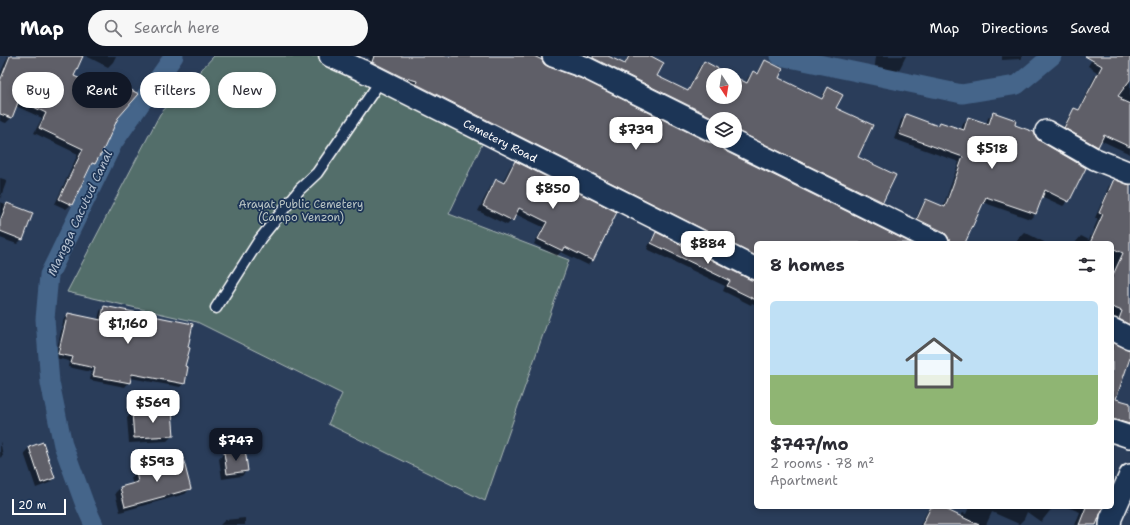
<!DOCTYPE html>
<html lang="en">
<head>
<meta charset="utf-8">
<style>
	body { margin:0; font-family:"Shantell Sans",sans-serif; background:#f7f7f7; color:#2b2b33; height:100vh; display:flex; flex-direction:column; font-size:15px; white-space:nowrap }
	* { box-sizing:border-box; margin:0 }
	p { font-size:13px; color:#7c7c81 }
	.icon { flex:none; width:22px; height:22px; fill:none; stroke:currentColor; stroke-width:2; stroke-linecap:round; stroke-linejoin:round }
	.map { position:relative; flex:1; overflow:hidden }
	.details { position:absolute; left:754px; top:185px; width:360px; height:268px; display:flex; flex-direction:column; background:#fff; border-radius:6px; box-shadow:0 2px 6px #0003 }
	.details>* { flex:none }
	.hud { position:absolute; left:12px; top:16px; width:380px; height:36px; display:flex; gap:8px }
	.needle { width:26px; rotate:168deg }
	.buttons { position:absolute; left:706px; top:12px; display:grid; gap:8px }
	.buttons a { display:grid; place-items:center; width:36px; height:36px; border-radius:50%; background:#fff; box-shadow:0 2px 6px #0003; font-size:20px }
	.scale { position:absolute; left:12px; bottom:10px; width:54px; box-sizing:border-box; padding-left:4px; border:2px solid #fff; border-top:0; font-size:11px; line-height:14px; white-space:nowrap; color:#fff; -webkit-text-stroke:3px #1d3557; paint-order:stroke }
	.price { position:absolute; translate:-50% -34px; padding:0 9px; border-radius:8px; background:#fff; color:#222; font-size:13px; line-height:26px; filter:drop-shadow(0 1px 2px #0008) }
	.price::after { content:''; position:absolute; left:50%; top:24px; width:12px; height:9px; margin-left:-6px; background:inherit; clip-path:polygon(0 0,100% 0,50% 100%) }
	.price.on { background:#111827; color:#fff }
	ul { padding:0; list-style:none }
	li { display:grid; align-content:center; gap:8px; height:212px; padding:0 16px }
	li span { display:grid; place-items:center; height:124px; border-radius:6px; color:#555 }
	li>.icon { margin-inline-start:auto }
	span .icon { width:72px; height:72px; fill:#fffc; stroke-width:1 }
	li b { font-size:17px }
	h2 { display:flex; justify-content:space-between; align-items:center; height:48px; padding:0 16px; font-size:17px }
	.pill { padding:0 14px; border-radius:18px; background:#fff; box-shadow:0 2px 6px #0003; font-size:14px; line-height:36px }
	.pill.on { background:#111827; color:#fff }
	header { display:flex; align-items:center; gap:24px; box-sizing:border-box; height:56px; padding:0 20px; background:#111827; color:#fff }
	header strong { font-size:19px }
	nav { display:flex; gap:22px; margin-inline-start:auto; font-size:14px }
	.search { width:280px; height:36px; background:#f7f7f7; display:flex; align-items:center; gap:10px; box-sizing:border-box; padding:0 14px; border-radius:22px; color:#7c7c81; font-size:15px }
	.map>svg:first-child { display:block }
	.green { fill:#536e6b; stroke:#a9b6b5 }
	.shadow { fill:#0007 }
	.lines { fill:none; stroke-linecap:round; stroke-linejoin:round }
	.canal { stroke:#45658a; stroke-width:19 }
	.building { fill:#5e5e68; stroke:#fff }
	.lane-casing { stroke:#fff; stroke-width:13 }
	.street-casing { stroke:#fff; stroke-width:24 }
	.lane { stroke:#1d3557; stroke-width:10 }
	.street { stroke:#1d3557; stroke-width:21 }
	.labels { text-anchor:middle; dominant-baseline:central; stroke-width:3.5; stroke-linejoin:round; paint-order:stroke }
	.street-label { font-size:11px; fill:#fff; stroke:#1d3557 }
	.park-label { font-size:11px; fill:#bac5c4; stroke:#1d3557 }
	.water-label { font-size:12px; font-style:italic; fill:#b5c1d0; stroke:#1d3557 }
</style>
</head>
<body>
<header>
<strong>Map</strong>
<div class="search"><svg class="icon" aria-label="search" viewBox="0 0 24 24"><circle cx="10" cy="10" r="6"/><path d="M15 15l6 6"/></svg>Search here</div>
<nav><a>Map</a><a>Directions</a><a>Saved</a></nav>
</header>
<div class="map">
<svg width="1130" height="469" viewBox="0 0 1130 469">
	<rect width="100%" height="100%" fill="#2a3d5a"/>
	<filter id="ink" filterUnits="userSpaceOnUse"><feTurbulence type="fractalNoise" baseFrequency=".025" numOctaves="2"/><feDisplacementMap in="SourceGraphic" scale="8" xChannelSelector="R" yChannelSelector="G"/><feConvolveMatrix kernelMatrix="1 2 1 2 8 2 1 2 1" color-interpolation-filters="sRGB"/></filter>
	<g filter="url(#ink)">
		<path class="green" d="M214,0H319L485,82L449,158L569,204L485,445L328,368L342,338L197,266L67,236L160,58Z"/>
		<path class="shadow" d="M8,0H82L72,21L100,33L108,23L118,61L100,99L89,113L72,148L66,153L55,148L78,98L34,77L42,62L16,50L11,62L6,67L0,65V18Z
			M86,0H116L113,6L108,11Z
			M364,0H540V3L543,9L707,87L721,92L726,97L909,187H756V207L368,11L370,2Z
			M592,0H606L623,9L628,0H648L656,21L687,36L699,11L704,6L729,19H713V41H735V22L745,28L748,21L753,17L757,18L761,10L766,6L777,22L821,43L823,37L828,33L856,101L894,120L882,146L877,150L735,80V63H713V68L589,7Z
			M876,0H906L900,12L895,17L890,19L874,18Z
			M1002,0H1023L1020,3L1002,4Z
			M1094,0H1130V98L1100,84L1097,90L1092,95L1060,77L1070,58L1075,53L1078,54L1097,16L1088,10Z
			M993,57L1013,69L1068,145L1063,150L1041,140L1035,158L1030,163L982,146L964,187H944L913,169L922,149L927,144L943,151L959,106L894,83L901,64L906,59L937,70L940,67L961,74L963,67L968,62L986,68L988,62Z
			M515,106L592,204L588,209L561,196L557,200L534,188L543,171L515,158L512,164L507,169L478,155L491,130L496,125L502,127L510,111Z
			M0,122L7,124L0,143Z
			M1114,125L1130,129V276L1112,267V187H1075L1081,180L1089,184L1098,163L1095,162L1109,130Z
			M0,146L32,158L22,183L17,188L0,182Z
			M1024,176L1044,186V187H1016L1019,181Z
			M657,177L750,225L756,226V249L752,247L751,249L723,235L725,230L647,193L652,182Z
			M104,251L184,311V327L180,331L130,322L129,326L125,331L90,324L91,316L68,311L69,305L55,302L64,262L68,258L98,264L100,255Z
			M1112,288L1130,295V306L1126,310L1115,344L1130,348V375L1112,369Z
			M132,357L173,379L167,385L129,387L127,362Z
			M0,385L3,399L0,402Z
			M29,392L54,422L49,427L36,432L24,397Z
			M224,397L247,414L242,420L222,423L219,403Z
			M136,417L190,433L185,438L120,456L115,437L120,432L133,429L131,422Z
			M930,451H938L948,469H920L928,454Z
			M969,451H1053L1041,466L1027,456L1024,463L1019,468L992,456L986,469H955L958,462L963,457L966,458Z
			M1067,451H1097L1098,469H1075L1080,456Z
			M245,462V469H220L225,464Z"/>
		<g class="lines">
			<path class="canal" d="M780,0L962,38L1017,29L1052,0
				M94,469L85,449L63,389L50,327L45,263L49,219L113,87L174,0"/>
		</g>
		<path class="building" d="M10,0H83L74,20L102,33L107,22L139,38L118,62L101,99H100L95,108L92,107L72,149L59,143L83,93L39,72L46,57L19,44L12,62L0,58V25Z
			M374,0H534L542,4L544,8L549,11L582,23L708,86L713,87L720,85L722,91L727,96L911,187H756V200L416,28L417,25L402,21L372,6Z
			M593,0H608L625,8L629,0H651L664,7L657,20L688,35L704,5L730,19H713V41H735V21L747,27L753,15L758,18L765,4L783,13L779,22L822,43L828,31L843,39L836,52L873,69L858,101L896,119L883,146L735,74V63H716L593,2Z
			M1085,0H1130V24L1118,40L1122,42L1121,44L1130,48V91L1104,79L1098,91L1064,72L1074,52L1079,54L1102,10Z
			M993,56L1016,64L1015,69L1034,76L1036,81L1040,85L1086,112L1069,146L1045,134L1036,158L986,141L965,187H950L948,181L944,176L917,163L926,143L945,151L963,101L899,78L906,58L938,70L940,66L964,74L968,61L989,68Z
			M515,105L617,156L593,205L565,191L563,195L538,183L547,166L519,152L513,165L483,150L496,123L504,127Z
			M1114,123L1130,129V269L1119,263L1122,255L1112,251V221L1123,197L1112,192V187H1090L1103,158L1099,157Z
			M7,147L33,157L23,184L0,175V165Z
			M656,176L751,224L756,225V244L727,230L730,225L651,187Z
			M104,250L193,268L188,291L190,292L185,310L188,311L185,328L132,318L130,327L93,320L95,312L71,307L73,301L58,298L68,257L101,264Z
			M1112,286L1130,294V302L1116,343L1130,347V368L1112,363Z
			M172,354L174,380L134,382L132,356Z
			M43,386L55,422L41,427L29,391Z
			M245,393L248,415L227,418L224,396Z
			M183,402L191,433L125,451L120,431L138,426L136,416Z
			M931,451H941L979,469H922Z
			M1086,451H1103L1096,469H1079Z"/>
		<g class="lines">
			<defs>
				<path id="lane" d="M216,252L260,183L300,133L317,117L381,24"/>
				<path id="street" d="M330,0L361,14L756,213
					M553,0L584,11L713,75
					M1046,75L1095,103L1130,117
					M732,85L938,187
					M1112,273L1130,282
					M1112,375L1130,381
					M1110,469L1111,462L1130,419"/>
			</defs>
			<use href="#lane" class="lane-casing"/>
			<use href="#street" class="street-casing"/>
			<use href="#lane" class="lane"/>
			<use href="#street" class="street"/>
		</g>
	</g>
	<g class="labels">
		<g class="street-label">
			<text transform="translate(500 85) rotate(27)">Cemetery Road</text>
		</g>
		<g class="park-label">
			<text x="301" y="148">Arayat Public Cemetery<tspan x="301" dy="13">(Campo Venzon)</tspan></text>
		</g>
		<g class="water-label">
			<text transform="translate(80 157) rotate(-65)">Mangga Cacutud Canal</text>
		</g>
	</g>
</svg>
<div class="buttons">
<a><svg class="needle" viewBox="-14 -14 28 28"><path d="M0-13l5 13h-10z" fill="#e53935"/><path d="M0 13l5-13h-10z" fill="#7c7c81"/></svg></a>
<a><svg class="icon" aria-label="layers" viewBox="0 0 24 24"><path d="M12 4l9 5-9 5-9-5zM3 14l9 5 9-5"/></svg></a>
</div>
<div class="scale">20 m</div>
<b class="price" style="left:636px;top:95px">$739</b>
<b class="price" style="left:992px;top:114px">$518</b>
<b class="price" style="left:553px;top:154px">$850</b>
<b class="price" style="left:708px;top:209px">$884</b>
<b class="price" style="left:128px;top:289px">$1,160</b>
<b class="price" style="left:153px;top:368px">$569</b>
<b class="price on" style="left:236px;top:406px">$747</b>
<b class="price" style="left:157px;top:427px">$593</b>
<div class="hud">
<a class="pill">Buy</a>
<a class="pill on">Rent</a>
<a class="pill">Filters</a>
<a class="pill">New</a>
</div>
<section class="details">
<h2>8 homes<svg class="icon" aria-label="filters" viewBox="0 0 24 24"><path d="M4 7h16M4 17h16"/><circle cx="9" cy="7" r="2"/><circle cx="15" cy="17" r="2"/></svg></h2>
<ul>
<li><span style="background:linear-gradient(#bfe0f5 60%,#8fb573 0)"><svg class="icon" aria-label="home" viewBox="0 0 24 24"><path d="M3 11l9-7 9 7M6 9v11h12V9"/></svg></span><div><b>$747/mo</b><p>2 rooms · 78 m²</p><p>Apartment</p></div></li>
</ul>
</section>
</div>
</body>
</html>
